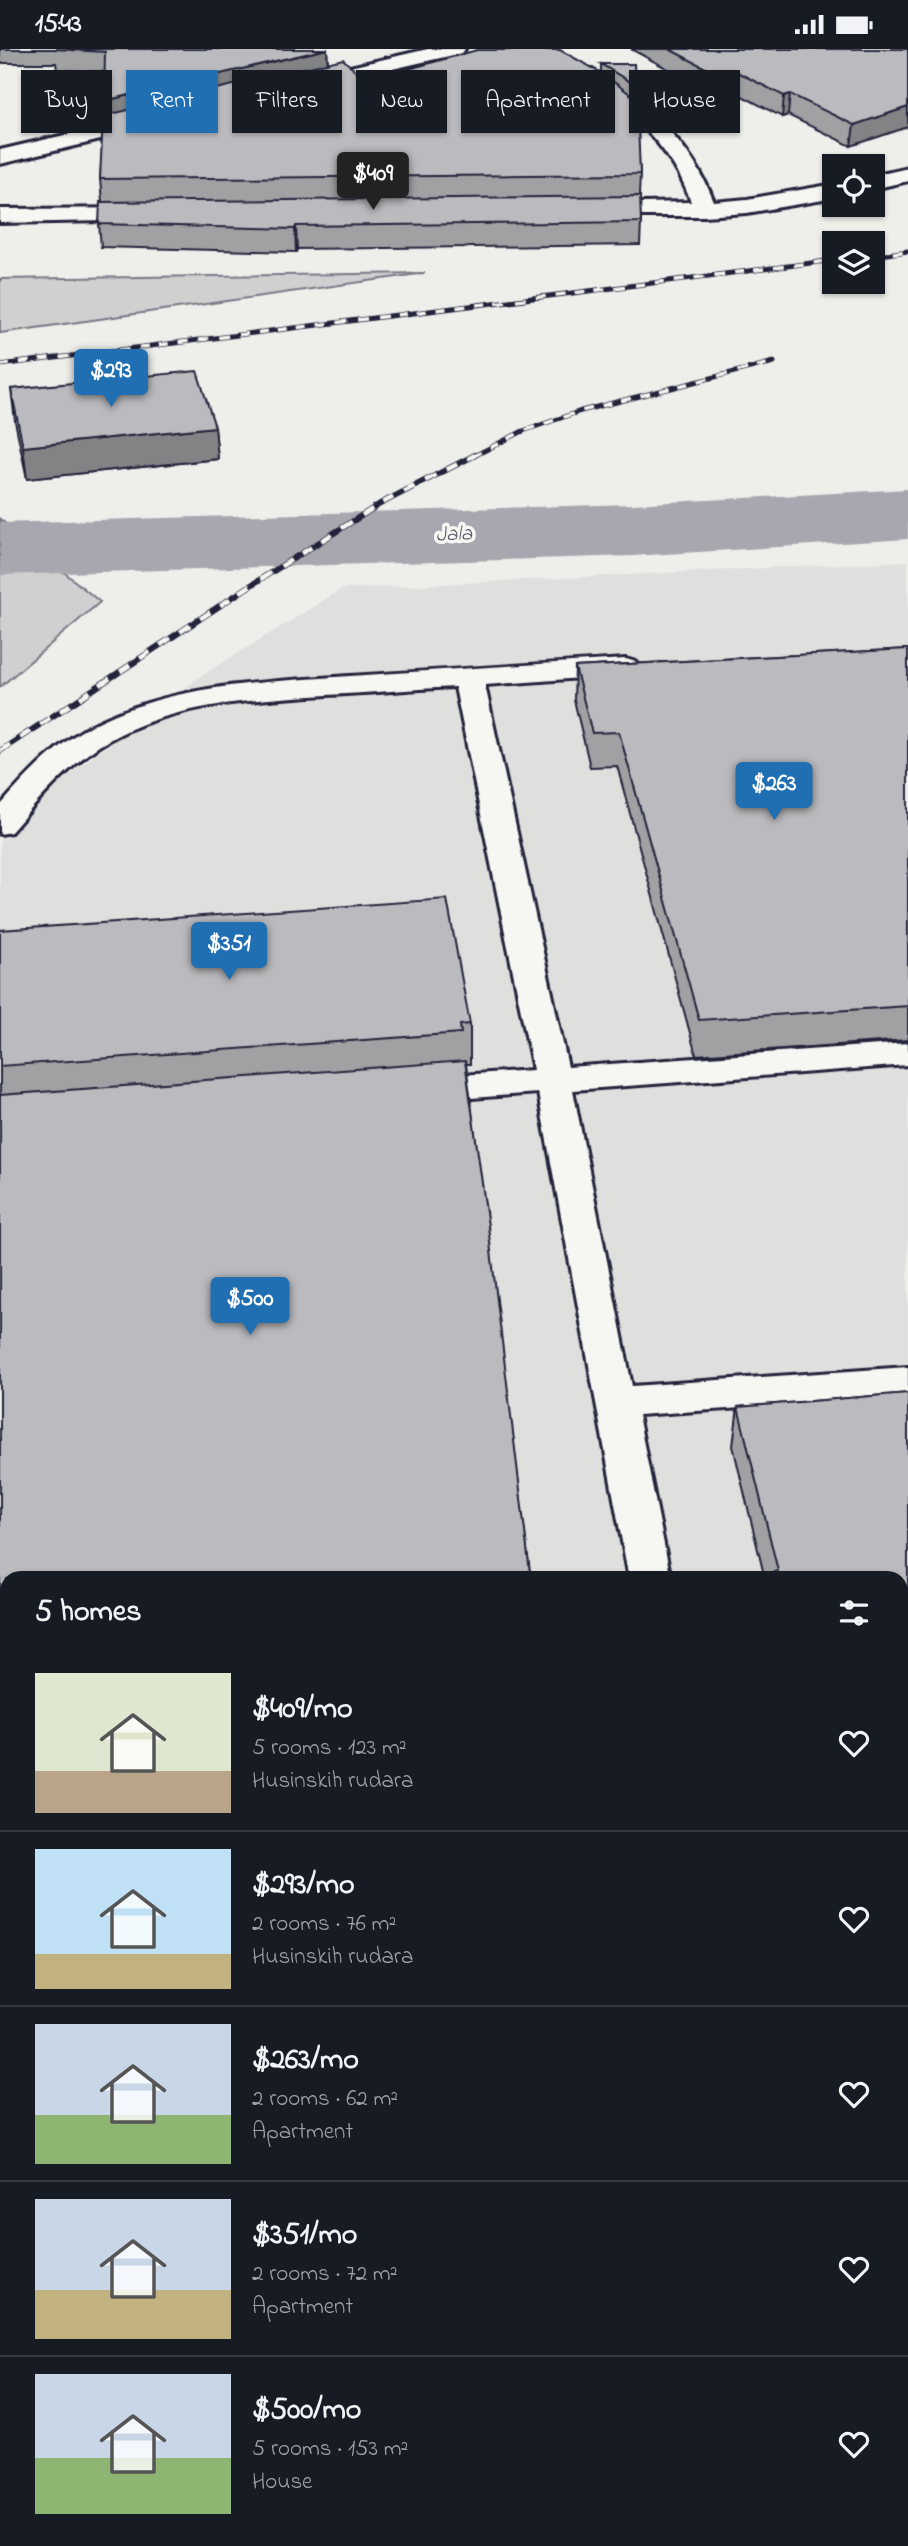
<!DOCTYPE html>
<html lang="en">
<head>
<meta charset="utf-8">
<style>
	body { margin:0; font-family:"Indie Flower",sans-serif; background:#20242c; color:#f1f3f6; height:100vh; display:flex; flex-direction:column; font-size:26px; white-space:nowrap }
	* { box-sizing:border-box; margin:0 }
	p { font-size:23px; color:#9ea1a6 }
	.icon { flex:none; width:38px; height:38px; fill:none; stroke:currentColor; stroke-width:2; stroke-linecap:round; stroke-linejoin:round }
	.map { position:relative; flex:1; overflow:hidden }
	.drawer { position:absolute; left:0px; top:1522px; width:908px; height:975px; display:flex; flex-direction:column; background:#171b24; border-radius:21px 21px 0 0; box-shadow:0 2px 5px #0004 }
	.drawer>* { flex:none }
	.top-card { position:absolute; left:21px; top:21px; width:866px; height:63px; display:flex; gap:14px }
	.tools { position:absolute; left:822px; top:105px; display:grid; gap:14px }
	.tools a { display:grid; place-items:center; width:63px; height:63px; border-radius:0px; background:#171b24; box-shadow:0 2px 5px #0004; font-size:35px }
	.price { position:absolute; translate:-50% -60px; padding:0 16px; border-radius:7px; background:#1f6fb2; color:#fff; font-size:23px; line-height:46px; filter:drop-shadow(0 2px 4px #0008) }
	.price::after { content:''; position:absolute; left:50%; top:42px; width:21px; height:16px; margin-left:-10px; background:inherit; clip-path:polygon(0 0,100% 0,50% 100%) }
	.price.selected { background:#222; color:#fff }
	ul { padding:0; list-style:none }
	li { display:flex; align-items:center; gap:21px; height:175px; padding:0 35px }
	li+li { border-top:2px solid #363941 }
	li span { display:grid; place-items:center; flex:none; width:196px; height:140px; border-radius:0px; color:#555 }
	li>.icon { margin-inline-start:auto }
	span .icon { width:84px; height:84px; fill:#fffc; stroke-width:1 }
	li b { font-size:30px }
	h2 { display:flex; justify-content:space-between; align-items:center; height:84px; padding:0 35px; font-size:30px }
	.chip { padding:0 24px; border-radius:0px; background:#171b24; box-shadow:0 2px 5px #0004; font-size:24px; line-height:63px }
	.chip.selected { background:#1f6fb2; color:#fff }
	.status { display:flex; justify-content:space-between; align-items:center; height:49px; padding:0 35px; background:#171b24; direction:ltr }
	.status svg { height:19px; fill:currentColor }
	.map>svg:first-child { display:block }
	.built { fill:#dfdfde }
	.green { fill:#d0d0d1; stroke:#797986; stroke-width:2 }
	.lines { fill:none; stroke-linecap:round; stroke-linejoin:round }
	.river { fill:#a7a7af; fill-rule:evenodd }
	.minor-casing { stroke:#22223b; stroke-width:6 }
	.major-casing { stroke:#22223b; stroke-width:6 }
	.minor { fill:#f6f6f2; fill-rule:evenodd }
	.major { fill:#f6f6f2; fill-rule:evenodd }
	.rail-far1-casing { stroke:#22223b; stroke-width:5 }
	.rail-casing { stroke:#22223b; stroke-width:6 }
	.rail-far1 { stroke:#f6f6f2; stroke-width:3.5; stroke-dasharray:10; stroke-linecap:butt }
	.rail { stroke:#f6f6f2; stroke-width:4.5; stroke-dasharray:12; stroke-linecap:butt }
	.wall { fill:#a1a1a4; stroke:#22223b; stroke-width:2 }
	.shaded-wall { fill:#838386; stroke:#22223b; stroke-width:2 }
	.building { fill:#bbbbbf; stroke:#22223b; stroke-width:2 }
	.labels { text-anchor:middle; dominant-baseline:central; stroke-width:7; stroke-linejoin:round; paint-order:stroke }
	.far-water-label { font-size:21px; font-style:italic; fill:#575769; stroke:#f6f6f2 }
</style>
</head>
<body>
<div class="status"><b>15:43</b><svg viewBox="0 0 49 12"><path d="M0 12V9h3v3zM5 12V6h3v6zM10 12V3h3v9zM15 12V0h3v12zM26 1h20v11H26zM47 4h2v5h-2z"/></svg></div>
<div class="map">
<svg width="908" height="2497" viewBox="0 0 908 2497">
	<rect width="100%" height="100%" fill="#eeeeeb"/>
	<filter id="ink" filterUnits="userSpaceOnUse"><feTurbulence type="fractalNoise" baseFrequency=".0143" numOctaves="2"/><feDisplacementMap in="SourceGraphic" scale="14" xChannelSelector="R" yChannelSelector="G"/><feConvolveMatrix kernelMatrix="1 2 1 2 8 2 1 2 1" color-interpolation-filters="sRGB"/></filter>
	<g filter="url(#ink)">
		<path class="built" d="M908,512V1917L901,1918V1530H7V1958H0V777L201,627L342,540Z"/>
		<path class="green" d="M425,224L0,284V230Z
			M0,470L100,553L0,638Z"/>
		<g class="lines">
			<path class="river" d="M908,440V490L633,507L0,526V474L633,455Z"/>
			<defs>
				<path id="minor" d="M519,0C552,0 561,8 589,23C646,53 690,91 714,153L747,150L835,135V149L747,164L705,167H582L579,162L582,157L590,155L691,153C661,69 596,43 522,4Z
					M908,118V132L873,140V126Z
					M152,159L160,161L163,166L160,171L0,174V160Z
					M626,610L636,613L641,619L636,625L485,636L568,1018L908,994V1016L573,1041L632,1337L908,1318V1348L638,1366L671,1530H629L538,1044L418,1053L405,1049L400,1041L405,1033L418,1029L533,1021L455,638C413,640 370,644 327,646C250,651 167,654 99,697C65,720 38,752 11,783L0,785V757C28,725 58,693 96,674C175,635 264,633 350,627C442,621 534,615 626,610Z
					M782,2490H838L839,2497H783Z"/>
				<path id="major" d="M428,0H465L462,4L305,40L298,38L295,34L298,30Z
					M151,66L159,67L162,72L159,77L0,115V101Z
					M901,2365H908V2421H901Z
					M7,2421V2477L0,2478V2422Z"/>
			</defs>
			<use href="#minor" class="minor-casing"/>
			<use href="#major" class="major-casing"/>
			<use href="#minor" class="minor"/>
			<use href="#major" class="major"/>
			<defs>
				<path id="rail-far1" d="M873,207L908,202
					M0,316L835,211
					M472,408L523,382L581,362L774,313"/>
				<path id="rail" d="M0,702L245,540L380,455L475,406"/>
			</defs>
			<use href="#rail-far1" class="rail-far1-casing"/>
			<use href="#rail" class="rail-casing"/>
			<use href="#rail-far1" class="rail-far1"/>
			<use href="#rail" class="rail"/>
		</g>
		<path class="wall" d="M0,0H327L328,14L366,32L601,24V15L635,36V48L640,125L639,147L641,173L640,196L297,200L296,203L101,198L99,175L102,153L100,130L105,66L104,52L105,23L57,21L56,14H0Z
			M631,0H908L851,97L788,66L782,68L731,41L716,46Z
			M11,340L215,378L218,410L27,430L15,372Z
			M908,600V991L696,1006L617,717L590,718L574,651L575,618Z
			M0,881L470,975V1015H466L530,1524V1530H7V1900L0,1901Z
			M908,1344V1833L901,1834V1530H765L733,1397L738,1358Z
			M901,2001L908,2002V2185H901Z
			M7,2112V2305L0,2306V2113Z"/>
		<path class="shaded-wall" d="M327,0L328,21L106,73L104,52Z
			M733,21L731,41L716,46L717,25Z
			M790,45L788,66L782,68L784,47Z
			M908,58V78L851,97L854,76Z
			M296,177L297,200L296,203L295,180Z
			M215,378L218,410L27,430L23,398Z
			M1,2261L7,2280V2304L0,2283Z"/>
		<path class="building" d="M55,0H327L104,52L105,3Z
			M669,0H908V58L854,76L790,45L784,47L733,21L717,25Z
			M477,1H560L600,23L637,50L640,125L100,130L103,67L343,10L366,32Z
			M601,15H634L635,36Z
			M640,147L641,173L296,177L295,180L99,175L100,153Z
			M197,322L215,378L23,398L11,340Z
			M908,600V957L699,971L619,683L592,684L575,618Z
			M447,850L470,975L460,976L461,984L0,1017V881Z
			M465,1012L488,1177L530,1524L436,1530H7V1863H0V1046Z
			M908,1344V1798L901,1799V1530H776L774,1523L778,1522L738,1358Z
			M901,2001L908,2002V2155L901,2154Z
			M7,2112V2261H1L0,2283V2113Z"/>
	</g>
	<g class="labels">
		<g class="far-water-label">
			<text transform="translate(454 486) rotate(-2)">Jala</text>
		</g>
	</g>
</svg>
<div class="tools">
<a><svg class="icon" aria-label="locate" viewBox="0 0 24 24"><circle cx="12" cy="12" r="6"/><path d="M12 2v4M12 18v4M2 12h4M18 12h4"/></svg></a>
<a><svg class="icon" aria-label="layers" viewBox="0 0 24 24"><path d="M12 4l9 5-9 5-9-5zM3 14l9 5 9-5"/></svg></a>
</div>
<b class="price selected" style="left:373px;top:163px">$409</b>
<b class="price" style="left:111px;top:360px">$293</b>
<b class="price" style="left:774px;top:773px">$263</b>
<b class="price" style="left:229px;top:933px">$351</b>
<b class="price" style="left:250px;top:1288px">$500</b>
<div class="top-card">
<a class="chip">Buy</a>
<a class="chip selected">Rent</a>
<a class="chip">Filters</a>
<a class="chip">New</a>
<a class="chip">Apartment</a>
<a class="chip">House</a>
</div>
<section class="drawer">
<h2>5 homes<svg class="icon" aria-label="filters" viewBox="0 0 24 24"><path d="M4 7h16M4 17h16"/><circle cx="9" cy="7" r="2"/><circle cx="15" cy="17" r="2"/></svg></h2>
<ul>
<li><span style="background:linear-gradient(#dfe7d0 70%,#b9a48a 0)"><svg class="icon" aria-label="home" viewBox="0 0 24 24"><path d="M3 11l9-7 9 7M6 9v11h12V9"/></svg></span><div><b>$409/mo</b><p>5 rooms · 123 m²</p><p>Husinskih rudara</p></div><svg class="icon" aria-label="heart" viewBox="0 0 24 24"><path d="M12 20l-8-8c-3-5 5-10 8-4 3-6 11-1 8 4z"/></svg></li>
<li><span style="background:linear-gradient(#bfe0f5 75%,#c2b280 0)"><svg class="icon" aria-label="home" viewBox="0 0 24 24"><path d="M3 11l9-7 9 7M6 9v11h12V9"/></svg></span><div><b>$293/mo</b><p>2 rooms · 76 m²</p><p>Husinskih rudara</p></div><svg class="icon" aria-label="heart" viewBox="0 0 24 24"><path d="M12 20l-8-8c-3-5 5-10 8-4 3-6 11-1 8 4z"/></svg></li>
<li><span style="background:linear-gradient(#c9d6e8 65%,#8fb573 0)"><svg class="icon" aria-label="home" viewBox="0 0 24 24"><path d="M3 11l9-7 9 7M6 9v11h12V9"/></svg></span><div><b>$263/mo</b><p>2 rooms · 62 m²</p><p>Apartment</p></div><svg class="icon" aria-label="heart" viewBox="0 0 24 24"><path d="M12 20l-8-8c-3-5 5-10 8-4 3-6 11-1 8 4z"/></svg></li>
<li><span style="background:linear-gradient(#c9d6e8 65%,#c2b280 0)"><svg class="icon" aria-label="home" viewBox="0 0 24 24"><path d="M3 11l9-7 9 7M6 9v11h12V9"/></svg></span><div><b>$351/mo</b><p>2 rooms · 72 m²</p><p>Apartment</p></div><svg class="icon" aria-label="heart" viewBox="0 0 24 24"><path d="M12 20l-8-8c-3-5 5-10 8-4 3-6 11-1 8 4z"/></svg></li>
<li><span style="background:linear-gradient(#c9d6e8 60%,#8fb573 0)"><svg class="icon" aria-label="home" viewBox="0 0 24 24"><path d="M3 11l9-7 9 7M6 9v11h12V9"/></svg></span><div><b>$500/mo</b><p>5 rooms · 153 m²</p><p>House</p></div><svg class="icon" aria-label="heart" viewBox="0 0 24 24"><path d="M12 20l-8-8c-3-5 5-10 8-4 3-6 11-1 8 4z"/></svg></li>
</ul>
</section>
</div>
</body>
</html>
